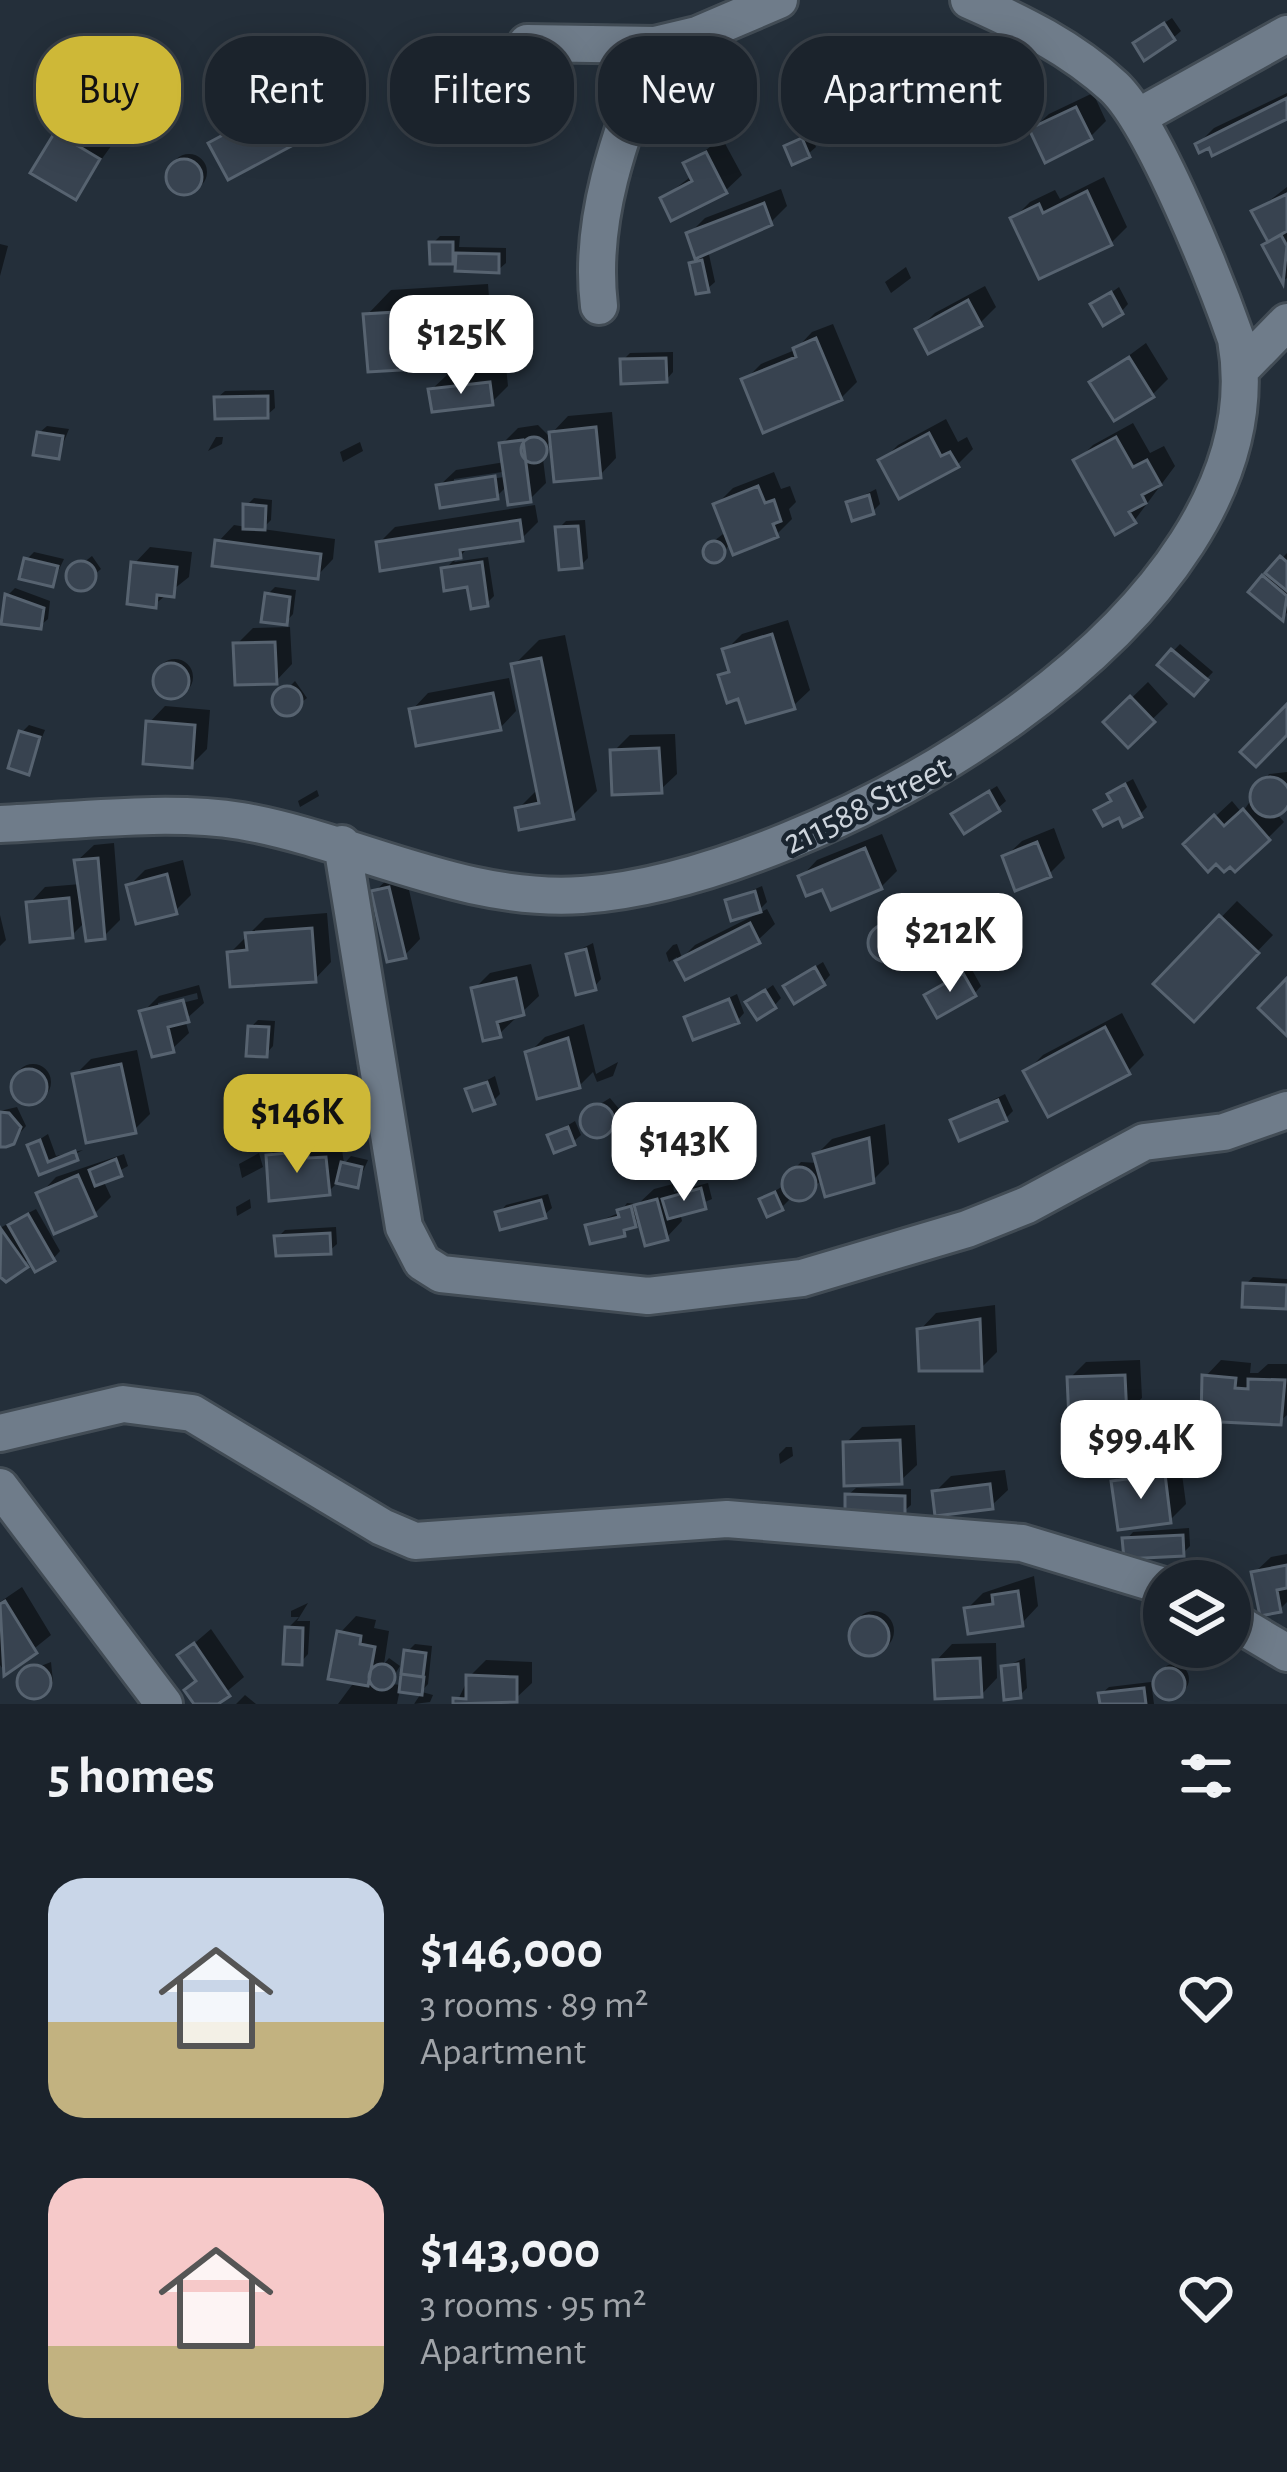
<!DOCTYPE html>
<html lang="en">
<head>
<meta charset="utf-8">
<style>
	body { margin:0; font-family:"Alegreya Sans",sans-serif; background:#282f38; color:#f1f3f6; height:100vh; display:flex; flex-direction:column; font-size:45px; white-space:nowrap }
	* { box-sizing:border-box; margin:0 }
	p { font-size:39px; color:#a0a4a9 }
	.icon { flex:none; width:66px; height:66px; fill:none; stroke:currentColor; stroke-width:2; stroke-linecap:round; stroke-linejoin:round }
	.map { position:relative; height:1704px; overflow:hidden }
	.panel { display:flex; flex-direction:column; background:#1b232c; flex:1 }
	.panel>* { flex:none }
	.hud { position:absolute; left:36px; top:36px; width:1215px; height:108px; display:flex; gap:24px }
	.tools { position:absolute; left:1143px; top:1560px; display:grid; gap:24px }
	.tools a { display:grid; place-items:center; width:108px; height:108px; border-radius:50%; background:#1b232c; box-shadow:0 6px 30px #0003,0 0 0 3px #394048; font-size:60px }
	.price { position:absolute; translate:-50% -102px; padding:0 27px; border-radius:24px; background:#fff; color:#222; font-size:39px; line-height:78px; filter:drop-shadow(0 3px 6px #0008) }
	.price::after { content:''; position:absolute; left:50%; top:72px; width:36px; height:27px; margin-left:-18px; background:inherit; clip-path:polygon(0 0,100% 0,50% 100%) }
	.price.on { background:#ceb837; color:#111 }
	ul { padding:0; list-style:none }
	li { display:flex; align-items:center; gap:36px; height:300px; padding:0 48px }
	li span { display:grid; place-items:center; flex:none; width:336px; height:240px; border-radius:36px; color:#555 }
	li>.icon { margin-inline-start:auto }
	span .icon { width:144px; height:144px; fill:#fffc; stroke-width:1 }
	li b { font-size:51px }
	h2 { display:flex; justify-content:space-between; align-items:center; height:144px; padding:0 48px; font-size:51px }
	.chip { padding:0 42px; border-radius:48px; background:#1b232c; box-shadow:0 6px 30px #0003,0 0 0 3px #394048; font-size:42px; line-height:108px }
	.chip.on { background:#ceb837; color:#111 }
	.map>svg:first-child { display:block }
	.shadow { fill:#0007; fill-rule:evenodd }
	.building { fill:#384350; stroke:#576370; stroke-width:3 }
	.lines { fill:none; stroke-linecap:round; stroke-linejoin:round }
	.minor-casing { stroke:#424c55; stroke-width:42 }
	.minor { stroke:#6f7c8a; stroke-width:36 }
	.labels { text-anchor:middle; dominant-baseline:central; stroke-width:9; stroke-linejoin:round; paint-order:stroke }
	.street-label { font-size:36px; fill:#cdd4dc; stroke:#1a2530 }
</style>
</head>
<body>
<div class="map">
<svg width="1287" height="1704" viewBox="0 0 1287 1704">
	<rect width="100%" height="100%" fill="#242f3a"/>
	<path class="shadow" d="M1172,18L1181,31L1173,38L1144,36Z
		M884,36L904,58L909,89L892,106L812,103L852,74L849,63Z
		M525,47L529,63L513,79L405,88L421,72Z
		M355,55L368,88L312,131L212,144L252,115L266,95L287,83L295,98L312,89L310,82L326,66Z
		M970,58L978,72L971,79L921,89Z
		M1093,93L1106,121L1090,137L1032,130L1049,114Z
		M1287,93V116L1198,144L1214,128Z
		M73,118L114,142L75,196L57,134Z
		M810,133L816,147L808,154L787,147Z
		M722,138L742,175L725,191L663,198L693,175L687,164Z
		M171 172a18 18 0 1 1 36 0a18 18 0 1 1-36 0Z
		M1104,177L1127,227L1111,243L1014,218L1030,202L1055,190L1060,199Z
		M1287,187V278L1284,280L1255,212Z
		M781,189L787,206L771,222L708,250L715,282L707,289L693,264L698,258L689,234L705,218Z
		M440,236H460L459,247L506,248V263L498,270L433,261V243Z
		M0,244L8,246L0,276Z
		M906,267L911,278L891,293L885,282Z
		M488,284L492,338L467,363L367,315L391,290Z
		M985,286L996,307L980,323L919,329L935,313Z
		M1119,287L1128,304L1121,312L1094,305Z
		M833,324L857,382L841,398L745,380L761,364L795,350L812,332Z
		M1146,343L1168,379L1152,395L1093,382Z
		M673,352V372L666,380L623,360L630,353Z
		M506,367L508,386L492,402L431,390L448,374Z
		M274,390L275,408L267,415L217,398L225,391Z
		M612,412L616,458L600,475L552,433L568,416Z
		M946,419L958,442L967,437L973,449L957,465L882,461L898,445Z
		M1133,423L1150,453L1164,446L1175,466L1134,521L1077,461L1093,445Z
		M538,425L552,439L542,451L546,483L530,499L508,485L497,496L439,486L456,470L505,462L502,444L518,428ZM509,471L510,476L454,485V479Z
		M47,426L69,429L58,456L39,433Z
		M216,437H223L222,444L208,451Z
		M360,442L363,451L343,462L340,452Z
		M774,472L781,489L790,486L796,502L789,509L792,519L776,535L731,541L720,559H710L706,549L714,541L723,534L730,539L717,504L733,488Z
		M876,489L880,504L873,511L849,503Z
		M254,498L272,500L271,520L262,529L335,539L333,559L317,576L218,542L234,525L246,527V506Z
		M535,505L538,522L522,538L470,546L454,562L488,557L494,596L487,603L470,584L444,570L458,556L379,543L395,527Z
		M585,520L588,558L581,565L558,529L566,521Z
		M150,547L192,552L189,577L155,604L134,564Z
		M34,552L64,559L52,584L27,559Z
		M1287,553V613L1282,617L1264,577Z
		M92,556L101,569L79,587L69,574Z
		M275,587L296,590L293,614L286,622L267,595Z
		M15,588L50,601L48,619L40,626L8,595Z
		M788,620L810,690L793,706L740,695L722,676L731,667L726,650L742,634Z
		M290,627L292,664L276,681L236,645L253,628Z
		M565,635L597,791L572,816L518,809L539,788L514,665L539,640Z
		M1180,644L1213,672L1194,692L1161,664Z
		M157 677a18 18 0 1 1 36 0a18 18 0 1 1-36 0Z
		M509,678L516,711L500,728L412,710L428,693Z
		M295,681L307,698L288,713L275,702Z
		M1148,682L1168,704L1128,743L1107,722Z
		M165,706L210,710L207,749L191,765L149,723Z
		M29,725L45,730L28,771L22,732Z
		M675,734L677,774L660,790L613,752L630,735Z
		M1287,772V803L1276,813L1284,822L1268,838L1203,828L1232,801L1242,813L1269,774Z
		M1133,779L1147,807L1140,814L1098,810L1113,799L1118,787Z
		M997,786L1006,801L998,808L963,807Z
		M317,790L319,796L300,807L298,801Z
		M1054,828L1065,858L1049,874L1005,857L1022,841Z
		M882,834L897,871L881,887L824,886L801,877L817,860Z
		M114,843L120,920L104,936L86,921L72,935L29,904L45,887L81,884L77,861L94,845Z
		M183,860L191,895L175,911L129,886L145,870Z
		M405,872L420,939L404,956L374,892L391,876Z
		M762,886L767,902L758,911L728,901Z
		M1237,901L1273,935L1194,1018L1157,984Z
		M767,909L775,924L758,940L686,976L677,957L669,962L666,953L673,945L677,944L682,958L695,945Z
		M327,913L331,962L315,979L230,953L265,918Z
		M0,915L6,940L0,946Z
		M893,917L904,918L912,935L892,960L881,958L871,940Z
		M593,943L601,979L594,987L569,955Z
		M823,962L830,975L823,983L794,980Z
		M531,964L539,996L499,1034L474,989L490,973Z
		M971,968L981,986L974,994L928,996Z
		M199,985L204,1003L185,1020L189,1033L172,1049L143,1012L159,996ZM197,993L198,999L158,1009V1003Z
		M773,985L781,998L774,1006L749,1002Z
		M737,994L744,1013L737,1021L687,1018Z
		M1122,1013L1144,1055L1128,1071H1027L1043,1055Z
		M258,1020L275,1021L273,1046L266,1054L251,1027Z
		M584,1024L596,1074L618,1062L613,1076L597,1082L593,1072L579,1086L529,1053L545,1037Z
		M137,1050L150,1114L134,1130L75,1075L91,1059Z
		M15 1082a18 18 0 1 1 36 0a18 18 0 1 1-36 0Z
		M495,1076L500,1094L493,1101L468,1090Z
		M1005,1094L1013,1111L1005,1119L953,1120Z
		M610,1098L620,1110L613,1125L605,1133L586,1131L583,1121L589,1111Z
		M17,1107L26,1126L13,1141L0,1143V1111Z
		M575,1121L581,1135L573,1142L550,1136Z
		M885,1124L889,1164L873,1180L823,1179L803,1197L791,1195L786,1178L801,1162L818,1163L816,1155L832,1139Z
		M48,1134L56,1156L83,1150L41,1171L31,1145Z
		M323,1136L324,1144L341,1142L344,1164L351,1156L368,1160L357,1185L339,1181L328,1192L269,1156L285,1140Z
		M259,1153L263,1167L242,1178L239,1164Z
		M124,1154L128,1166L103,1180L111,1197L95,1213L40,1194L56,1177Z
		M708,1183L712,1199L680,1213L682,1221L666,1238L641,1217L623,1233L588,1226L621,1212L627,1203L638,1204L654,1189L673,1184L674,1192Z
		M783,1186L789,1200L782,1207L762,1199Z
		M548,1194L552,1208L544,1215L499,1213L506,1205Z
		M250,1199L251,1208L237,1216L236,1207Z
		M36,1209L60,1251L53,1259H31L0,1274V1228Z
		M336,1227L337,1244L329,1251L278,1237L285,1230Z
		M1253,1277L1287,1279V1304L1246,1284Z
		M995,1305L997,1352L981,1368L920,1330L936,1313Z
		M1140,1360L1142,1398L1125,1414L1070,1378L1086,1362Z
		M1221,1360L1251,1363L1250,1373H1258L1268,1364H1287V1415L1279,1422L1205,1377Z
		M915,1425L917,1465L900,1481L846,1443L862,1427Z
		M786,1447H792L793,1456L780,1464L779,1454Z
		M1180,1459L1186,1504L1170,1520L1114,1482L1130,1466Z
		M1005,1470L1008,1490L991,1506L935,1492L951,1476Z
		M856,1488L911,1489V1505L903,1512L848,1495Z
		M1189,1528L1190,1546L1183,1553L1126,1540L1133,1532Z
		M1287,1554V1602L1280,1609L1254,1573L1271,1557Z
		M1034,1576L1038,1606L1022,1623L967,1609L983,1593Z
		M22,1587L51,1635L5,1672L0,1665V1602Z
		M308,1603L297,1621H310L308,1654L301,1662L288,1628L299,1617H291V1611Z
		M854 1631a20 20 0 1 1 40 0a20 20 0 1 1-40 0Z
		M356,1616L376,1620L374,1628L389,1631L384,1664L389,1658L400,1666L389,1684L403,1685L407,1652L415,1644L432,1646L428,1684L421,1692L400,1689L397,1704H338L355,1681L340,1633Z
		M211,1629L244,1677L212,1704H197L198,1679L181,1655Z
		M996,1643L997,1678L981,1695L936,1661L952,1644Z
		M1025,1658L1027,1688L1020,1695L1004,1667Z
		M486,1660L532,1662V1683L515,1699L456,1704L469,1677Z
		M51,1662L53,1682L31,1696L25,1693L23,1673Z
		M1159 1679a15 15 0 1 1 30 0a15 15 0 1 1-30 0Z
		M1151,1682L1154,1704H1103L1101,1694L1109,1687Z
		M422,1692L433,1695L430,1702L414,1704Z
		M245,1695L256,1704H236Z"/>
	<path class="building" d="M1164,23L1175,40L1144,61L1133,43Z
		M866,50L888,74L894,108L830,143L808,103L851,80L845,63Z
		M509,62L514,82L406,108L402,87Z
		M962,63L973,82L928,107L917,88Z
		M339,69L354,107L321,120L306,81Z
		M270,97L278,112L297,102L314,134L228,180L208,143L251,120L246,111Z
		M1287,98V119L1212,156L1209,148L1199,153L1195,144Z
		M1076,107L1092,139L1045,163L1029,129Z
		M55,132L100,159L76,200L30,173Z
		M802,138L810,157L792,165L784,146Z
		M706,152L727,193L671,221L660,198L692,181L683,163Z
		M166 177a18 18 0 1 1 36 0a18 18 0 1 1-36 0Z
		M1087,191L1112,245L1039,279L1010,218L1039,204L1043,213Z
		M1287,194V231L1268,242L1251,211Z
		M764,203L772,225L695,259L686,233Z
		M1281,235L1287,246L1283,284L1262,245Z
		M429,242H453V264H430Z
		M456,253L499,254V273L455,271Z
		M702,260L709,292L696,294L689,263Z
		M1111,292L1123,314L1103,326L1090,304Z
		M968,300L982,326L928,354L915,329Z
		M465,308L469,366L368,372L363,314Z
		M816,338L842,400L763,433L741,379L796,357L793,348Z
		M1129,357L1154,397L1114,421L1089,382Z
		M666,358L667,382L621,384L620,359Z
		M490,382L493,405L432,412L428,389Z
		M268,396V418L215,419L214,397Z
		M596,427L601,478L554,482L549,432Z
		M37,432L63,436L59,459L33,455Z
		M929,433L941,456L950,452L959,467L899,499L878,460Z
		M1116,437L1133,467L1147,460L1161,485L1142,495L1146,503L1129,512L1136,523L1115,535L1073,460Z
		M521 450a13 13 0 1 1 26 0a13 13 0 1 1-26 0Z
		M523,440L531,502L508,505L499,443Z
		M495,476L498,499L440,508L436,485Z
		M758,486L765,503L774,500L781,521L773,524L778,537L733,555L713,504Z
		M869,495L874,514L852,521L846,502Z
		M243,504L266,506L265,530L243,529Z
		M520,520L523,541L460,550L461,558L380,571L376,542Z
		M578,526L582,568L559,570L555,527Z
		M215,540L321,554L318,579L212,566Z
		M703 552a11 11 0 1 1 22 0a11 11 0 1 1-22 0Z
		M1280,556L1287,562V591L1265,573Z
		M24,558L58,566L53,587L19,579Z
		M66 576a15 15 0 1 1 30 0a15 15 0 1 1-30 0Z
		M131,562L177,567L174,597L157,595L156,608L127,604Z
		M482,562L488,606L471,609L467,587L444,591L441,568Z
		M1262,575L1287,596L1283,621L1248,592Z
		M265,593L290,597L287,625L261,622Z
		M5,594L44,608L41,629L1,624Z
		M772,634L795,709L746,723L738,699L727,703L718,675L729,672L722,649Z
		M275,642L277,684L235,685L233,643Z
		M1171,649L1208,680L1194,696L1157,665Z
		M541,658L574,819L519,830L515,808L539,803L511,664Z
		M153 681a18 18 0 1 1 36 0a18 18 0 1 1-36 0Z
		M272 701a15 15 0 1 1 30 0a15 15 0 1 1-30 0Z
		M493,693L501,730L416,746L409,709Z
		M1130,696L1155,722L1128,748L1103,722Z
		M1287,704V735L1256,767L1240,752Z
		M146,721L195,725L192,768L143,764Z
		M19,731L40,737L29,775L8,768Z
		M659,748L662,793L612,795L610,750Z
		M1250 797a20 20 0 1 1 40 0a20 20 0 1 1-40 0Z
		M1125,784L1142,817L1123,827L1119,818L1103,826L1094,810L1111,801L1107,794Z
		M989,791L1000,811L964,834L951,814Z
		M1243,809L1270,840L1235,872L1230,867L1224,872L1216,864L1208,872L1183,844L1214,815L1224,826Z
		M1037,842L1051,877L1015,891L1002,856Z
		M865,848L882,889L831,910L822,890L806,896L798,876Z
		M98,858L105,939L86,941L74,860Z
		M167,874L177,914L136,924L126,885Z
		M389,887L406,958L387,962L371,891Z
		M755,891L761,912L731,921L725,900Z
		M69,898L73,938L30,942L26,902Z
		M1219,915L1259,953L1194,1022L1153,984Z
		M750,923L760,943L685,980L675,961Z
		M868 943a19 19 0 1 1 38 0a19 19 0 1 1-38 0Z
		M312,928L316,982L230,987L227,952L247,950L245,933Z
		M586,949L596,990L576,995L566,954Z
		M815,967L825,985L794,1004L783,986Z
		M963,973L976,996L937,1018L924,995Z
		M516,978L524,1015L497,1022L501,1037L483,1041L471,988Z
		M1287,978V1036L1258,1008Z
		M765,990L776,1008L757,1020L745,1002Z
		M729,999L739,1023L693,1040L684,1017Z
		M183,1000L189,1022L168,1027L174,1052L152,1057L139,1011Z
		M248,1026L269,1027L267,1057L246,1056Z
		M1105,1027L1130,1074L1048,1117L1023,1071Z
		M568,1038L580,1088L537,1099L525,1052Z
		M121,1064L136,1133L86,1143L72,1074Z
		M11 1087a18 18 0 1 1 36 0a18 18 0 1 1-36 0Z
		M487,1082L495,1104L473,1111L465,1089Z
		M998,1100L1007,1121L959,1141L950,1120Z
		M580 1121a17 17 0 1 1 34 0a17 17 0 1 1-34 0Z
		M0,1112L9,1113L21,1127L14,1144L6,1147H0Z
		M568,1127L575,1145L554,1153L547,1135Z
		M869,1138L874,1183L825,1197L813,1154Z
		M40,1140L48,1162L75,1151L78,1160L39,1175L27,1145Z
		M308,1151V1158L326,1157L330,1195L269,1201L266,1155Z
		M116,1159L122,1176L95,1186L89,1170Z
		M341,1162L362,1167L358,1188L336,1183Z
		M782 1184a17 17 0 1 1 34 0a17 17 0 1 1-34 0Z
		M78,1175L96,1216L54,1234L36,1193Z
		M701,1188L706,1209L668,1219L662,1199Z
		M775,1192L783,1210L767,1217L759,1199Z
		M657,1199L668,1240L645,1246L634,1205Z
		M541,1200L546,1218L500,1230L495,1212Z
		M631,1206L636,1227L624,1230L625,1236L590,1244L585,1225L619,1217L617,1210Z
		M28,1214L55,1261L35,1272L8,1225Z
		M1,1229L28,1267L6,1282L0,1277Z
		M330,1233L331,1254L276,1256L274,1236Z
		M1243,1283L1287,1285L1286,1309L1242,1307Z
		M980,1319L982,1371H919L917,1329Z
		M1125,1375L1127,1417L1069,1420L1067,1377Z
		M1202,1375L1236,1378L1235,1388L1248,1389V1379L1285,1380L1281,1425L1201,1421Z
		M900,1440L902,1484L844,1486L843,1442Z
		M1165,1474L1171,1523L1118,1530L1111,1481Z
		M990,1484L993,1509L935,1516L932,1491Z
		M845,1494L905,1496V1515L845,1513Z
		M1183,1535L1184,1556L1124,1559L1122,1538Z
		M1287,1565V1588L1277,1590L1281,1612L1260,1616L1251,1572Z
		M1018,1591L1023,1626L968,1634L964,1608L993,1604L992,1595Z
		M5,1601L37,1653L4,1676L0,1604Z
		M849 1636a20 20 0 1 1 40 0a20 20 0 1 1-40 0Z
		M285,1627L303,1628L302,1665L283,1664Z
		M337,1631L361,1636L360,1644L375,1647L368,1686L328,1679Z
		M194,1643L230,1696L218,1704H194L184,1690L196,1681L177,1655Z
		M404,1650L426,1653L423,1677L401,1674Z
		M980,1658L982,1697L935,1699L933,1660Z
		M1018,1664L1021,1698L1004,1700L1001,1666Z
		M369 1677a13 13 0 1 1 26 0a13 13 0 1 1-26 0Z
		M17 1682a17 17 0 1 1 34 0a17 17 0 1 1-34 0Z
		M1153 1684a16 16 0 1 1 32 0a16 16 0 1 1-32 0Z
		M401,1674L424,1677L422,1695L399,1692Z
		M466,1675L517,1677V1702L453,1704V1698L466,1699Z
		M1144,1688L1146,1704H1100L1098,1693Z"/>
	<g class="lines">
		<defs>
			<path id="minor" d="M527,43L655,45L697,35L779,0
				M1138,117L1287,34
				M599,306C588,215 623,129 655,45
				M1245,365L1287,322
				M0,824C74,821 168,809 241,821C355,841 463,903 582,895C807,880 1287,621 1236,339C1216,282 1154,125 1114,87C1072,48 1021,23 969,0
				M342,844L404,1227L422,1262L441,1274L648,1296L802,1278L967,1229L1027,1205L1144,1142L1224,1132L1287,1110
				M0,1433L123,1404L192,1413L382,1527L415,1541L727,1519L1022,1543L1164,1586
				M0,1487L164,1704
				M1230,1619L1287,1653"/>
		</defs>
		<use href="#minor" class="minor-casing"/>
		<use href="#minor" class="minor"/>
	</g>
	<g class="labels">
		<g class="street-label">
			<text transform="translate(867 805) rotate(-26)">211588 Street</text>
		</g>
	</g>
</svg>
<div class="tools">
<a><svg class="icon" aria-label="layers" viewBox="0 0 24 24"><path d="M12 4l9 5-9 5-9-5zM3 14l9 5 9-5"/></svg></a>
</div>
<b class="price" style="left:461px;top:397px">$125K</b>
<b class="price" style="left:950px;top:995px">$212K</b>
<b class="price on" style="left:297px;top:1176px">$146K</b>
<b class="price" style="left:684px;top:1204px">$143K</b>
<b class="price" style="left:1141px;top:1502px">$99.4K</b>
<div class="hud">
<a class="chip on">Buy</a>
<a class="chip">Rent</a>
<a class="chip">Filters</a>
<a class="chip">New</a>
<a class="chip">Apartment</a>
</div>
</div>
<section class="panel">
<h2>5 homes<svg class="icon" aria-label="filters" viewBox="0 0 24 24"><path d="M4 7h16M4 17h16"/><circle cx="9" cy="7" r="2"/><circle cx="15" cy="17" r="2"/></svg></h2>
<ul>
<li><span style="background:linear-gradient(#c9d6e8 60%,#c2b280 0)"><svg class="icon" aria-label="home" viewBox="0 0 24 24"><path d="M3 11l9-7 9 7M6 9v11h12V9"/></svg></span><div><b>$146,000</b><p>3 rooms · 89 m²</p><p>Apartment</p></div><svg class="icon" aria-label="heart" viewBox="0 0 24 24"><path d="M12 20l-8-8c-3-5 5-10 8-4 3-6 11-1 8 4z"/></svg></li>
<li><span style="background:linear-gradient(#f6c9c9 70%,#c2b280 0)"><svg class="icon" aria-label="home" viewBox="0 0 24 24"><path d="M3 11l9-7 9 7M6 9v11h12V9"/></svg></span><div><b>$143,000</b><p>3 rooms · 95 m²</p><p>Apartment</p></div><svg class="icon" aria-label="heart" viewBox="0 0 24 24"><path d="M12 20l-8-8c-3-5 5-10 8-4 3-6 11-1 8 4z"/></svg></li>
</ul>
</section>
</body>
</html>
